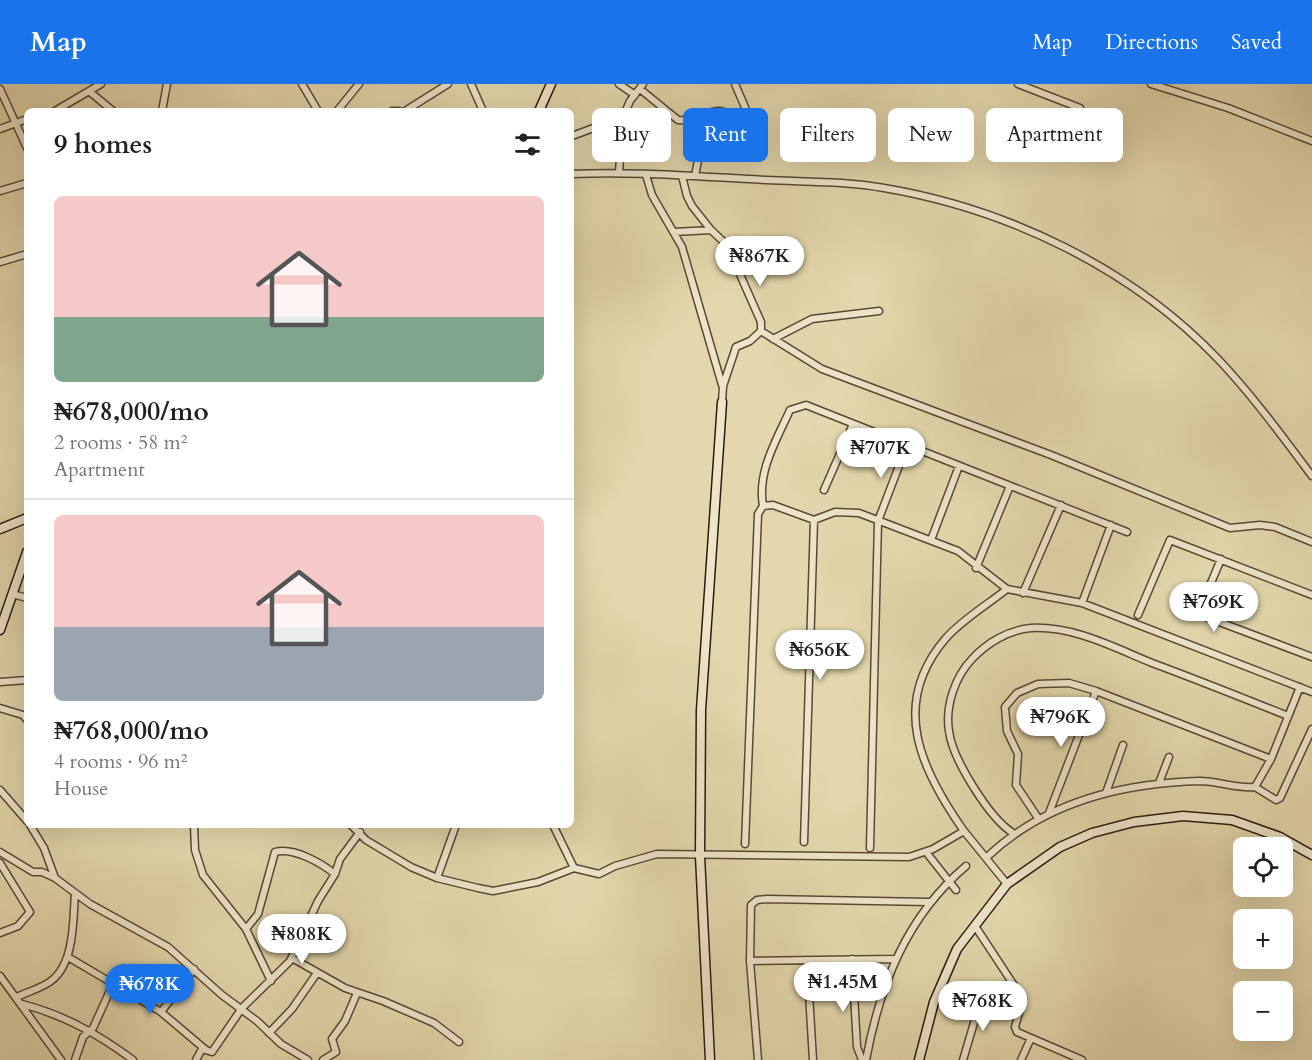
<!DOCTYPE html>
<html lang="en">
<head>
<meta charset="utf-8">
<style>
	body { margin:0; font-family:Cardo,serif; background:#f6f6f6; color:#202124; height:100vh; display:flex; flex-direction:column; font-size:22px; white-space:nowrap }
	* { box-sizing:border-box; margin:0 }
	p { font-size:20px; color:#757577 }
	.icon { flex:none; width:33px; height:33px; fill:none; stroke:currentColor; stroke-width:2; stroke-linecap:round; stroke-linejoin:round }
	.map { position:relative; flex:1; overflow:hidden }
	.panel { position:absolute; left:24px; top:24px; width:550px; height:720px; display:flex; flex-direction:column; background:#fff; border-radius:9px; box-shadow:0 6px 24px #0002 }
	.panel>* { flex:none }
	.top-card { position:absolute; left:592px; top:24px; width:570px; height:54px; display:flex; gap:12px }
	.fabs { position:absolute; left:1233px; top:753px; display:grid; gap:12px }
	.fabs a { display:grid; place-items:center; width:60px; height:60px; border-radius:9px; background:#fff; box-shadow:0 6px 24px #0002; font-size:30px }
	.price { position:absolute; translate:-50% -51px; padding:0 14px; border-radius:21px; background:#fff; color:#222; font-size:20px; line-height:39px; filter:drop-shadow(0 2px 3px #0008) }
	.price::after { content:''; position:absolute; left:50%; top:36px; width:18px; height:14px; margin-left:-9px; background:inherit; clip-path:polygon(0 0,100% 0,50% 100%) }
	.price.current { background:#1a73e8; color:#fff }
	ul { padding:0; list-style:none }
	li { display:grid; align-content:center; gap:12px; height:318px; padding:0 30px }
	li+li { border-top:2px solid #e0e0e0 }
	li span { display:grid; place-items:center; height:186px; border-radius:9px; color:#555 }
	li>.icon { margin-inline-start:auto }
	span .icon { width:108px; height:108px; fill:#fffc; stroke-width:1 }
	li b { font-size:26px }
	h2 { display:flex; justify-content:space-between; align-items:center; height:72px; padding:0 30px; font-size:26px }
	.chip { padding:0 21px; border-radius:9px; background:#fff; box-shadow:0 6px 24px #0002; font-size:21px; line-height:54px }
	.chip.current { background:#1a73e8; color:#fff }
	header { display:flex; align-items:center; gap:36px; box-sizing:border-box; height:84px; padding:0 30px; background:#1a73e8; color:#fff }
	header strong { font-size:28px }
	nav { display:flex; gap:33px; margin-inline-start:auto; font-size:21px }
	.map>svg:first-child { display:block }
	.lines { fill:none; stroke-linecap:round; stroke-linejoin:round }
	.street-casing { stroke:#594835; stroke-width:9 }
	.secondary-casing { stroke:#2b190d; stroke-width:11 }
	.street { stroke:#ede5ca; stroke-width:6 }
	.secondary { stroke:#ede5ca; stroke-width:8 }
</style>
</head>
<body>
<header>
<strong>Map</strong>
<nav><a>Map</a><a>Directions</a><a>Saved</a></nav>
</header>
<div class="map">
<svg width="1312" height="976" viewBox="0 0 1312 976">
	<rect width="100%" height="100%" fill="#e4d7ad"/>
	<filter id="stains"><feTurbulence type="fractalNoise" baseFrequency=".00333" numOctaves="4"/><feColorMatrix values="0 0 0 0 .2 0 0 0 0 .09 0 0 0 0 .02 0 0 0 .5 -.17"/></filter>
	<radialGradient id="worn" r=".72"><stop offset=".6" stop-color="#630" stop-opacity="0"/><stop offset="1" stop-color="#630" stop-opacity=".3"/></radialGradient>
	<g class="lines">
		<defs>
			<path id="street" d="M302,0L318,27
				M471,0L483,27
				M619,0L635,11
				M1018,0L1080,24
				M1151,0L1228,24L1312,57
				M0,5L27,64
				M640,5L678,36C706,39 714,12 740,39
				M90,8L113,27
				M55,27L101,0
				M162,27L167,0
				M337,27L359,0
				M392,27H399
				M405,27L448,0
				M0,45L27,35
				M572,52L623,33
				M619,88L623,33L630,17L643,0
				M572,90C636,87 701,93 766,96C806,98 845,97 884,104C1008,125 1131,184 1218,275C1253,312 1282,352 1312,392
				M646,91L652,111L682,163L722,301
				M682,92L687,112L692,122L711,146L727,161L761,238V247L750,257L736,263L723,302L722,318
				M695,92L699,71L727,52L747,28L735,0
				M0,107L27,99
				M674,148L711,146
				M0,178L27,170
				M761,247L822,285L1051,371L1230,444L1260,441L1275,443L1312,458
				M773,255L812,235L879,227
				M824,406L853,340
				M763,422L773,421L814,436L835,428L859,429L958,467L1007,505L1082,519L1312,608
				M931,456L959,382
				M1221,475L1198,530L1312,573
				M976,484L1010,402
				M1023,509L1061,421
				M12,510L27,514
				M1082,519L1111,441
				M1138,531L1170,456L1312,511
				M0,598L27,596
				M0,624L23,631L27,636
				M1159,699L1169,673
				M1255,703L1276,716L1280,714L1312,645
				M0,706L27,737
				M1106,709L1123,661
				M1049,729L1096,607
				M1038,734L1016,701L1018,670L1007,647L1005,623L1017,609L1038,600L1069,599L1096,607L1271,675
				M30,741L44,764L55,794
				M194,741L195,766L203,791L246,845L271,897
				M351,741L366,756L411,783L437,794L478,804L493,807L538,798L574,784
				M553,741L574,784L599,790L615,782L657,770L909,773L933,765L964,747L1007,800
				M964,747C921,686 889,620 946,554C963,535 987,521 1007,505
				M1013,749C989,734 952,674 949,647C945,622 955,593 972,575C987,559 1008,546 1031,544C1074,542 1113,563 1152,579C1198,596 1243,614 1288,632
				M804,758L814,436
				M745,760L758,430L763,422C757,388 776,357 790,326L806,321L1127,448
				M870,764L878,437L907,361
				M0,768L33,788H42L55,794L90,820L168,863L222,911L257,937L281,960L308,976
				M926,768L956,806
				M987,773C1045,718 1121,699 1200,697C1218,697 1237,705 1255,703L1271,675L1300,603
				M0,779L30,828L18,842L0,849
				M437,794L456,741
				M975,842L1023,915L1015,943L1017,948L1082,976
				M246,845L258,830L275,768C294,763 321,779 335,790
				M68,873L161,928
				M292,874L345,904L383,917L434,939L459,958
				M852,875L857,963L862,976
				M807,876L813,976
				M750,877L894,875
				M194,885L161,928L206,966
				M0,892L61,976
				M17,913C27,908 42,904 51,897C75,879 73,835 75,809
				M22,920C64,931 98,950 133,976
				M269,949L292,925L317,889
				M75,976L83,953L93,944L114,898
				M196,976L202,965L212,968L242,924L290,877L318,817L335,790L340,775L360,748
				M323,976L336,968L332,955L345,937L357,909
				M758,976L750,877L751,821L757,816L767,815L929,818
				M866,976C880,901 906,833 966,782
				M963,976L981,915
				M1021,976L1031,954"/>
			<path id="secondary" d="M539,27L551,0
				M0,445L27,434
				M0,546L27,468
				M710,976L700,772L701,626L722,318
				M919,976L934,918L957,865L1007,800L1060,763L1092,749L1134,738L1183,732L1232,736L1280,753L1312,771"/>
		</defs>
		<use href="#street" class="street-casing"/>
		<use href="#secondary" class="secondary-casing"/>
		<use href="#street" class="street"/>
		<use href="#secondary" class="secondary"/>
	</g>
	<rect width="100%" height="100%" filter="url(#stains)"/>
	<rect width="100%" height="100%" fill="url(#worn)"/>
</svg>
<div class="fabs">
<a><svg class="icon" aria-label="locate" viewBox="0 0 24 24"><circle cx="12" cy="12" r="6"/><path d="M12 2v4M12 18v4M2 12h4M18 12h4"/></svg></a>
<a>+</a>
<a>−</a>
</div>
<b class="price" style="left:760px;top:203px">₦867K</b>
<b class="price" style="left:881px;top:395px">₦707K</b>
<b class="price" style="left:1214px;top:549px">₦769K</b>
<b class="price" style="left:820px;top:597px">₦656K</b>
<b class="price" style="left:1061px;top:664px">₦796K</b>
<b class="price" style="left:302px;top:881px">₦808K</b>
<b class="price" style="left:843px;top:929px">₦1.45M</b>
<b class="price current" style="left:150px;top:931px">₦678K</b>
<b class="price" style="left:983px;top:948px">₦768K</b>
<div class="top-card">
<a class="chip">Buy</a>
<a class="chip current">Rent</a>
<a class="chip">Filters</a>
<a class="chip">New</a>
<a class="chip">Apartment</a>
</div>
<section class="panel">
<h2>9 homes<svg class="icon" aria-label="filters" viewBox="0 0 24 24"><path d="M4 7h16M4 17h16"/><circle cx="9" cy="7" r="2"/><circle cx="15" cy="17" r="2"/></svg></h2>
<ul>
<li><span style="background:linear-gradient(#f6c9c9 65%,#7fa58c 0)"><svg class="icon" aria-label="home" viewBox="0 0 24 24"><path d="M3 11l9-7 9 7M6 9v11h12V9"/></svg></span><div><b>₦678,000/mo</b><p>2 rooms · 58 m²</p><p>Apartment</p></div></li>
<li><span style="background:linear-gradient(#f6c9c9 60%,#9aa5b1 0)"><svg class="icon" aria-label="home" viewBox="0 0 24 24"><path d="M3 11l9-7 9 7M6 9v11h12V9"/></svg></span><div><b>₦768,000/mo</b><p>4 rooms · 96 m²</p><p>House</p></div></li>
</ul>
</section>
</div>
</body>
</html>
